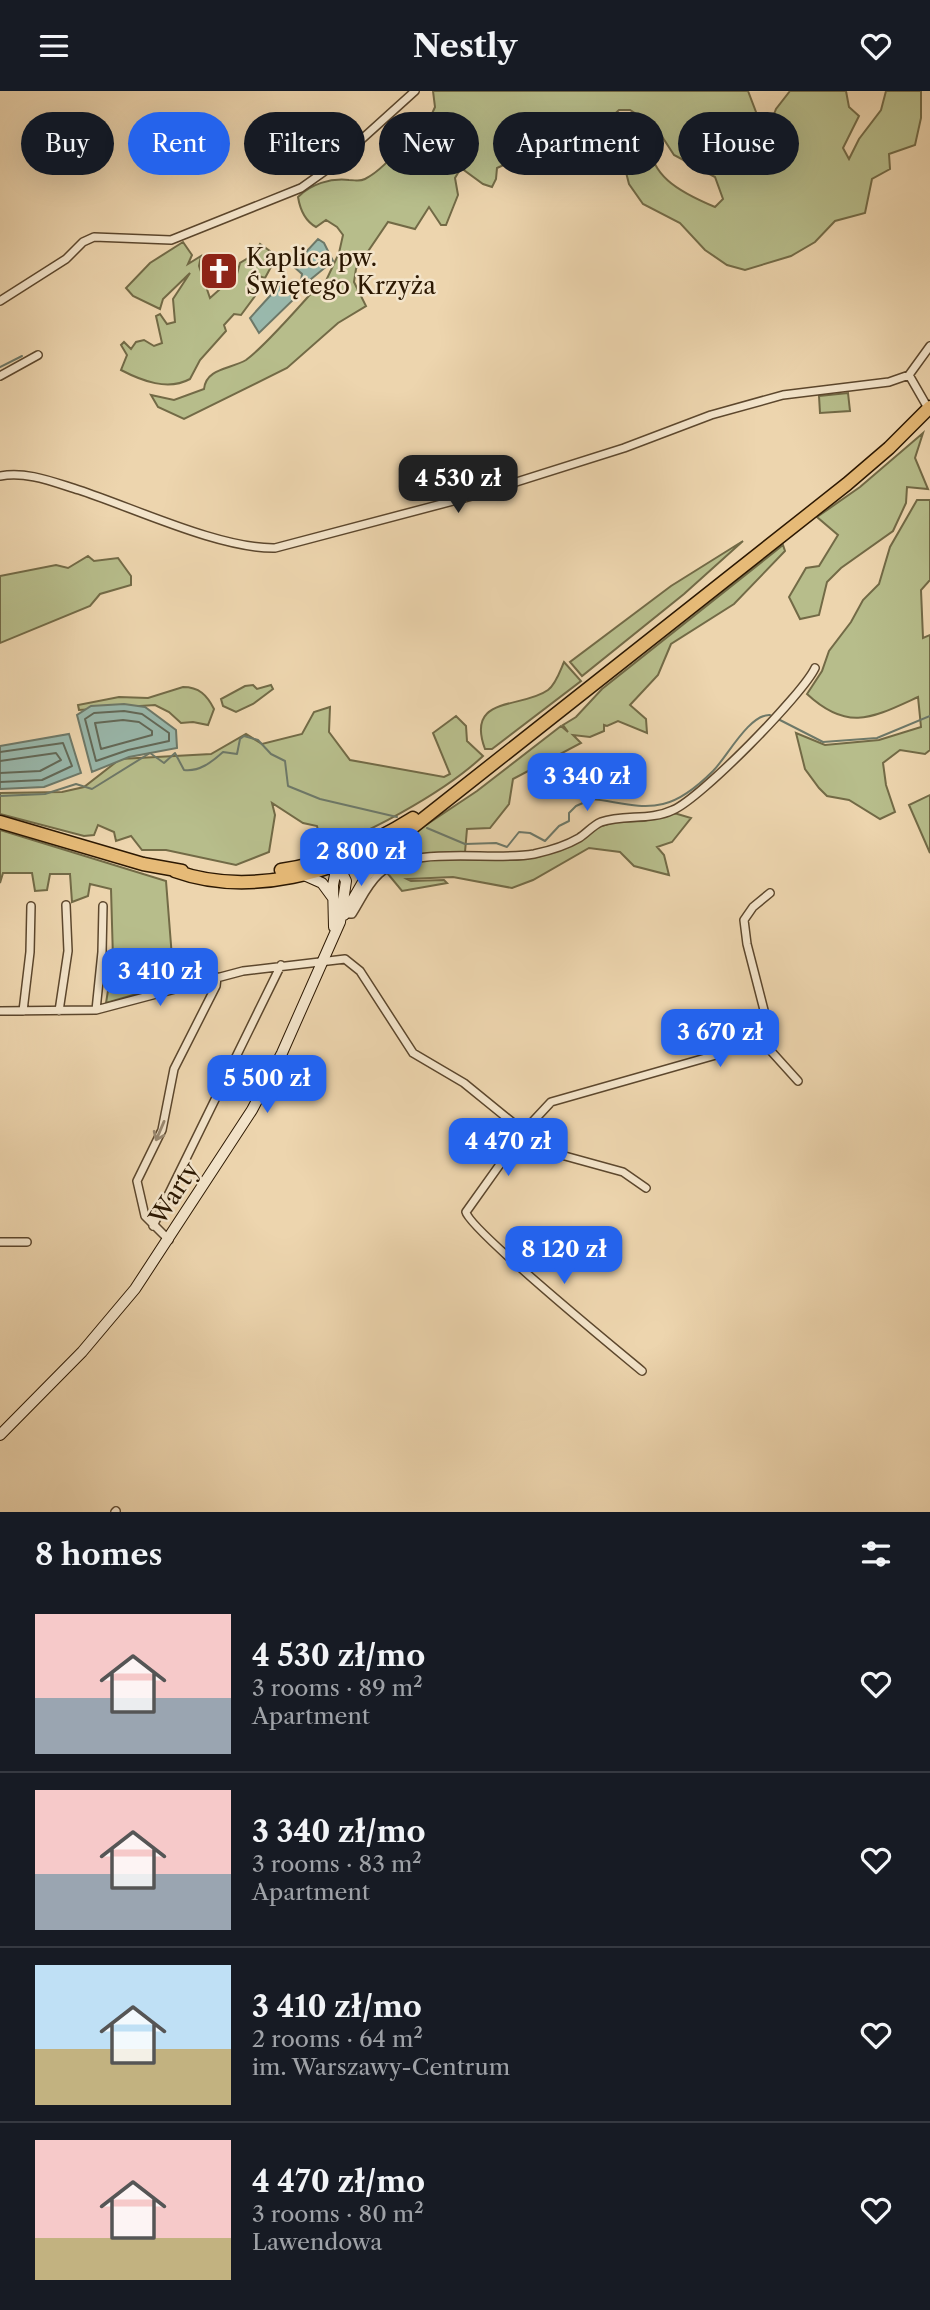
<!DOCTYPE html>
<html lang="en">
<head>
<meta charset="utf-8">
<style>
	body { margin:0; font-family:"Libre Caslon Text",serif; background:#20242c; color:#f1f3f6; height:100vh; display:flex; flex-direction:column; font-size:26px; white-space:nowrap }
	* { box-sizing:border-box; margin:0 }
	p { font-size:23px; color:#9ea1a6 }
	.icon { flex:none; width:38px; height:38px; fill:none; stroke:currentColor; stroke-width:2; stroke-linecap:round; stroke-linejoin:round }
	.map { position:relative; height:1421px; overflow:hidden }
	.panel { display:flex; flex-direction:column; background:#171b24; flex:1 }
	.panel>* { flex:none }
	.top-card { position:absolute; left:21px; top:21px; width:889px; height:63px; display:flex; gap:14px }
	.price { position:absolute; translate:-50% -60px; padding:0 16px; border-radius:14px; background:#2563eb; color:#fff; font-size:23px; line-height:46px; filter:drop-shadow(0 2px 4px #0008) }
	.price::after { content:''; position:absolute; left:50%; top:42px; width:21px; height:16px; margin-left:-10px; background:inherit; clip-path:polygon(0 0,100% 0,50% 100%) }
	.price.selected { background:#222; color:#fff }
	ul { padding:0; list-style:none }
	li { display:flex; align-items:center; gap:21px; height:175px; padding:0 35px }
	li+li { border-top:2px solid #363941 }
	li span { display:grid; place-items:center; flex:none; width:196px; height:140px; border-radius:0px; color:#555 }
	li>.icon { margin-inline-start:auto }
	span .icon { width:84px; height:84px; fill:#fffc; stroke-width:1 }
	li b { font-size:30px }
	h2 { display:flex; justify-content:space-between; align-items:center; height:84px; padding:0 35px; font-size:30px }
	.tag { padding:0 24px; border-radius:32px; background:#171b24; box-shadow:0 7px 28px #0002; font-size:24px; line-height:63px }
	.tag.selected { background:#2563eb; color:#fff }
	header { display:flex; justify-content:space-between; align-items:center; height:91px; padding:0 35px; background:#171b24; font-size:32px; font-weight:800 }
	.map>svg:first-child { display:block }
	.green { fill:#b7bd8b; stroke:#726a46; stroke-width:2 }
	.water { fill:#99b8ac; stroke:#6d7868; stroke-width:2 }
	.lines { fill:none; stroke-linecap:round; stroke-linejoin:round }
	.shore { stroke:#626857; stroke-width:2 }
	.stream { stroke:#6d7868; stroke-width:2 }
	.street-casing { stroke:#5c472d; stroke-width:10 }
	.secondary-casing { stroke:#2c1802; stroke-width:12 }
	.highway-casing { stroke:#2c1802; stroke-width:15 }
	.street { stroke:#f3e4ca; stroke-width:7 }
	.secondary { stroke:#f3e4ca; stroke-width:10 }
	.highway { stroke:#e6ba77; stroke-width:12 }
	.oneway { stroke:#998870 }
	.labels { text-anchor:middle; dominant-baseline:central; stroke-width:5; stroke-linejoin:round; paint-order:stroke }
	.poi-label { font-size:24px; fill:#2c1802; stroke:#f3e4ca; text-anchor:start }
	.street-label { font-size:24px; fill:#2c1802; stroke:#f3e4ca }
</style>
</head>
<body>
<header><svg class="icon" aria-label="menu" viewBox="0 0 24 24"><path d="M4 6h16M4 12h16M4 18h16"/></svg>Nestly<svg class="icon" aria-label="heart" viewBox="0 0 24 24"><path d="M12 20l-8-8c-3-5 5-10 8-4 3-6 11-1 8 4z"/></svg></header>
<div class="map">
<svg width="930" height="1421" viewBox="0 0 930 1421">
	<rect width="100%" height="100%" fill="#edd5ae"/>
	<filter id="stains"><feTurbulence type="fractalNoise" baseFrequency=".00286" numOctaves="4"/><feColorMatrix values="0 0 0 0 .2 0 0 0 0 .09 0 0 0 0 .02 0 0 0 .5 -.17"/></filter>
	<radialGradient id="worn" r=".72"><stop offset=".6" stop-color="#630" stop-opacity="0"/><stop offset="1" stop-color="#630" stop-opacity=".3"/></radialGradient>
	<path class="green" d="M433,0H748L756,21L750,36L755,48L765,47L776,18L790,0H846L849,16L859,25L843,57L849,68L859,48L881,19L886,0H921V27L915,54L889,63L890,78L872,88L865,122L835,130L815,151L791,165L745,179L727,174L705,159L680,132L643,113L629,93L618,50L609,38L610,32L620,23H628L653,42C641,83 684,103 715,116L723,108L715,86L674,64L661,44L638,24L630,19H619L607,30L605,39L614,52L611,53L597,43L519,67L497,77L496,88L492,96L483,93L461,77L455,87L458,104L446,134H441L429,116L415,138L388,131L356,178L354,191L366,215L338,232L287,277L184,328L158,316L151,304L174,309L204,298C206,277 231,278 246,269C264,256 299,216 315,198L324,194L339,162L343,144L337,136L326,129L316,136C305,130 300,118 298,106C311,93 330,87 349,89C356,89 359,91 365,88C390,75 407,44 430,27L435,16Z
		M183,151L192,164L188,173L201,165L199,175L210,207L237,183L240,172L253,164L260,153L270,160L272,174L265,187L259,185L255,205L241,224L234,223L224,234L226,240L200,269L190,288C168,300 142,290 121,279L127,264L121,254L124,251L131,258L136,251L144,249L154,255L162,252L156,225L160,223L167,233L175,231L173,208L190,182L163,208L160,218L133,205L126,197L150,172Z
		M848,302L850,320L820,322L819,305Z
		M923,342L915,367L928,398L907,396L906,412L893,440L841,477L827,491L819,524L800,528L789,506L806,477L819,475L838,444L817,426L860,396Z
		M917,409H930V489L921,499L923,547L930,544V659L925,663L900,659L883,672L886,694L895,721L880,728L849,709L827,705L819,697L805,678L796,642L825,654L879,649L921,636L918,606C872,627 848,641 807,603L822,580L829,560L851,531L863,509L879,493L890,456Z
		M743,450L684,503L582,585L570,571L671,495Z
		M783,454L785,460L734,513L671,553L658,584L630,614L646,628L647,642L618,630L607,635L604,634V640L590,646L573,644L581,652L513,688L509,713L490,737L467,738L465,761L431,762L399,767L398,761L420,738L477,700L561,635L568,641L563,634L576,626L602,598Z
		M88,465L94,470L118,467L131,485V494L100,503L90,515L0,552V485L56,474L68,477Z
		M564,571L581,590L492,658H485C465,604 522,618 548,599C556,593 560,580 564,571Z
		M253,594L257,598L271,594L273,598L253,613L236,621L223,615L221,608L245,595Z
		M183,596C199,596 207,604 214,618L208,634L193,631L181,632L169,621L155,614L79,619L78,614L119,606L148,607Z
		M330,616L329,641L350,669L444,686L450,683L433,642L456,625L466,635L467,650L483,665C447,699 358,751 309,760L307,756L319,744L317,735L303,732L272,712L275,724L269,761L236,774L166,759H142L131,745L116,750L114,741L98,734L94,744L84,745L0,723V702L62,701L84,696L120,668L211,663L246,643L262,653L302,643L314,621Z
		M930,704V762L909,714Z
		M674,722L691,727L672,751L657,756L664,764L669,784L634,775L620,761L589,757L533,789L512,797L453,786L407,788L411,790L444,789L447,792L402,800L388,783L408,772L433,768L517,769L541,765L598,736L615,731L644,730Z
		M0,739L166,790L174,892L106,912L113,868L111,798L90,793L88,805L72,811L70,783H50L47,799L35,800L32,782H3L0,792Z"/>
	<path class="water" d="M318,148L324,152L333,170L305,193L301,190L302,183L293,175Z
		M284,194L294,208L259,242L250,227L279,195Z
		M124,613L145,616L176,639L177,657L129,666L92,681L77,624L91,615Z
		M69,643L81,682L44,696L0,698V655Z"/>
	<g class="lines">
		<path class="shore" d="M124,620L142,623L169,642V650L128,659L96,670L85,628L94,622Z
			M123,629L139,631L152,640V644L101,658L95,632Z
			M0,661L63,652L72,675L42,689L0,691
			M0,670L56,662L61,669L40,680L0,682"/>
		<path class="stream" d="M0,276L22,265
			M778,628L823,651L877,647L930,625
			M0,705L45,703L76,693L92,698L150,662L164,672L175,662L184,679C199,681 212,671 223,661L237,663L240,648L244,645L258,649L271,663L285,670L288,695L320,708L397,726
			M427,737L465,753L496,752L507,756L519,741L530,742L545,750L559,735L569,730V722L576,715L592,708C615,710 639,719 663,713C681,709 700,693 713,680C727,666 749,623 770,624"/>
		<defs>
			<path id="street" d="M0,210L66,168L83,151L94,146L171,149L301,97L332,75L415,0
				M0,285L38,264
				M928,317L909,284L930,255
				M0,385C27,380 53,391 79,399C134,417 220,458 275,457L472,405L624,357L711,324L783,304L889,291L909,284
				M344,823H352C361,809 367,794 379,783C411,753 492,771 534,763C548,760 567,754 579,747C587,742 592,735 601,731C624,723 650,730 673,719C700,708 803,603 815,577
				M96,919L102,861L103,815
				M0,920L96,919L243,880L345,868L360,880L413,962L464,992L539,1053L554,1062L623,1081L646,1097
				M23,920L30,861L31,815
				M59,920L68,860L66,814
				M744,950L761,949L798,990
				M153,1135L281,874
				M169,1149L145,1125L137,1090L162,1039L174,978L216,895L217,886
				M0,1151H27
				M642,1280C618,1260 469,1138 466,1121L523,1041L551,1011L716,964L753,941L762,931L765,923L747,853L744,829L753,816L770,802
				M115,1421L116,1420"/>
			<path id="secondary" d="M304,784L322,792L333,807
				M344,824L367,784L399,749
				M334,836L333,794L337,774
				M0,1344L82,1261L135,1198L252,1019L282,962L340,831L346,790L336,769"/>
			<path id="highway" d="M0,731L143,773L182,780
				M281,779C327,772 373,752 413,727
				M175,780C250,807 337,781 404,743L847,393L889,357L930,316"/>
		</defs>
		<use href="#street" class="street-casing"/>
		<use href="#secondary" class="secondary-casing"/>
		<use href="#highway" class="highway-casing"/>
		<use href="#street" class="street"/>
		<use href="#secondary" class="secondary"/>
		<use href="#highway" class="highway"/>
	</g>
	<defs><path id="oneway-shaft" d="M-6 0H5M1.5-3L5.5 0L1.5 3" fill="none" stroke-width="1.6" stroke-linecap="round" stroke-linejoin="round" transform="scale(1.75)"/></defs>
	<use class="oneway" href="#oneway-shaft" transform="translate(160 1040) rotate(113)"/>
	<defs>
		<symbol id="church-square" viewBox="-11 -11 22 22"><rect x="-9" y="-9" width="18" height="18" rx="4" fill="#8f2418" stroke="#f3e4ca"/><path d="M-1.2-6h2.4v3.5h3.3v2.4h-3.3V6h-2.4V-.1h-3.3v-2.4h3.3Z" fill="#fff"/></symbol>
	</defs>
	<g fill-rule="evenodd">
		<use href="#church-square" x="197" y="158" width="44" height="44"/>
	</g>
	<g class="labels">
		<g class="poi-label">
			<text x="246" y="166">Kaplica pw.<tspan x="246" dy="28">Świętego Krzyża</tspan></text>
		</g>
		<g class="street-label">
			<text transform="translate(174 1102) rotate(-57)">Warty</text>
		</g>
	</g>
	<rect width="100%" height="100%" filter="url(#stains)"/>
	<rect width="100%" height="100%" fill="url(#worn)"/>
</svg>
<b class="price selected" style="left:458px;top:424px">4 530 zł</b>
<b class="price" style="left:587px;top:722px">3 340 zł</b>
<b class="price" style="left:361px;top:797px">2 800 zł</b>
<b class="price" style="left:160px;top:917px">3 410 zł</b>
<b class="price" style="left:720px;top:978px">3 670 zł</b>
<b class="price" style="left:267px;top:1024px">5 500 zł</b>
<b class="price" style="left:508px;top:1087px">4 470 zł</b>
<b class="price" style="left:564px;top:1195px">8 120 zł</b>
<div class="top-card">
<a class="tag">Buy</a>
<a class="tag selected">Rent</a>
<a class="tag">Filters</a>
<a class="tag">New</a>
<a class="tag">Apartment</a>
<a class="tag">House</a>
</div>
</div>
<section class="panel">
<h2>8 homes<svg class="icon" aria-label="filters" viewBox="0 0 24 24"><path d="M4 7h16M4 17h16"/><circle cx="9" cy="7" r="2"/><circle cx="15" cy="17" r="2"/></svg></h2>
<ul>
<li><span style="background:linear-gradient(#f6c9c9 60%,#9aa5b1 0)"><svg class="icon" aria-label="home" viewBox="0 0 24 24"><path d="M3 11l9-7 9 7M6 9v11h12V9"/></svg></span><div><b>4 530 zł/mo</b><p>3 rooms · 89 m²</p><p>Apartment</p></div><svg class="icon" aria-label="heart" viewBox="0 0 24 24"><path d="M12 20l-8-8c-3-5 5-10 8-4 3-6 11-1 8 4z"/></svg></li>
<li><span style="background:linear-gradient(#f6c9c9 60%,#9aa5b1 0)"><svg class="icon" aria-label="home" viewBox="0 0 24 24"><path d="M3 11l9-7 9 7M6 9v11h12V9"/></svg></span><div><b>3 340 zł/mo</b><p>3 rooms · 83 m²</p><p>Apartment</p></div><svg class="icon" aria-label="heart" viewBox="0 0 24 24"><path d="M12 20l-8-8c-3-5 5-10 8-4 3-6 11-1 8 4z"/></svg></li>
<li><span style="background:linear-gradient(#bfe0f5 60%,#c2b280 0)"><svg class="icon" aria-label="home" viewBox="0 0 24 24"><path d="M3 11l9-7 9 7M6 9v11h12V9"/></svg></span><div><b>3 410 zł/mo</b><p>2 rooms · 64 m²</p><p>im. Warszawy-Centrum</p></div><svg class="icon" aria-label="heart" viewBox="0 0 24 24"><path d="M12 20l-8-8c-3-5 5-10 8-4 3-6 11-1 8 4z"/></svg></li>
<li><span style="background:linear-gradient(#f6c9c9 70%,#c2b280 0)"><svg class="icon" aria-label="home" viewBox="0 0 24 24"><path d="M3 11l9-7 9 7M6 9v11h12V9"/></svg></span><div><b>4 470 zł/mo</b><p>3 rooms · 80 m²</p><p>Lawendowa</p></div><svg class="icon" aria-label="heart" viewBox="0 0 24 24"><path d="M12 20l-8-8c-3-5 5-10 8-4 3-6 11-1 8 4z"/></svg></li>
</ul>
</section>
</body>
</html>
